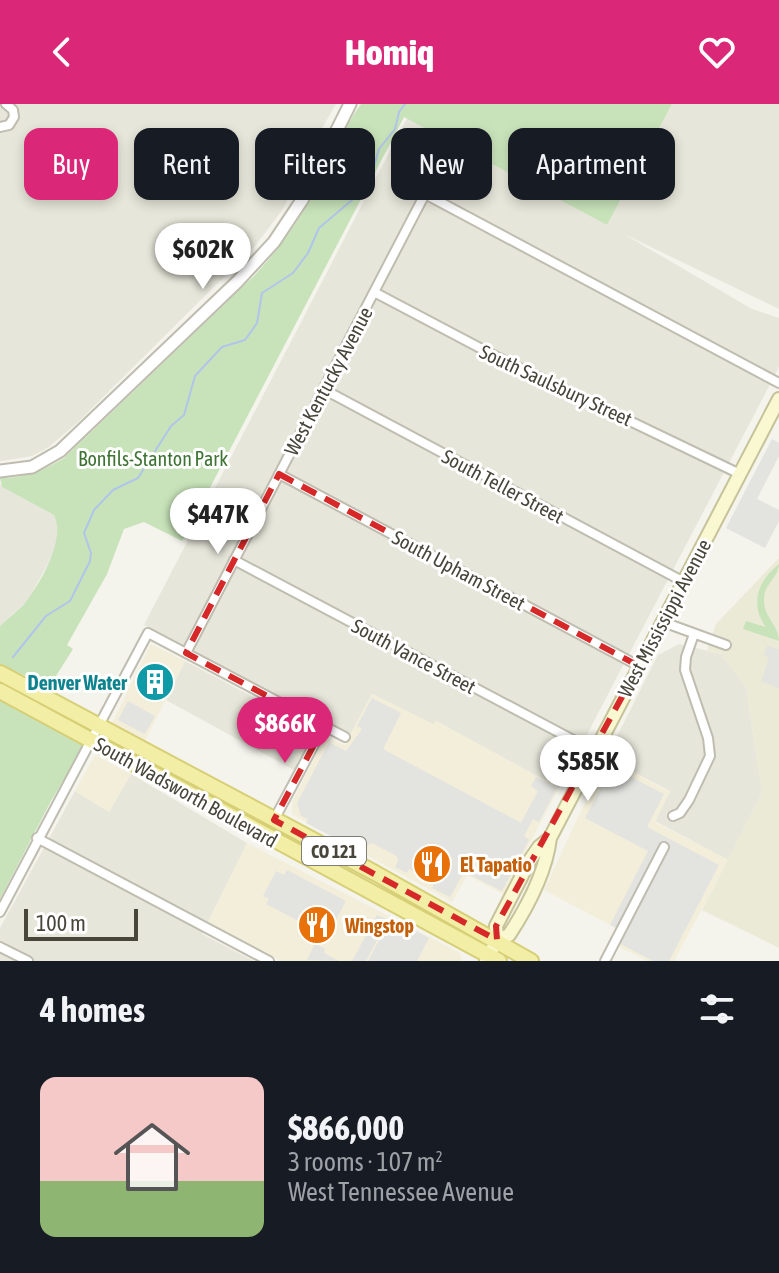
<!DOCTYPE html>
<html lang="en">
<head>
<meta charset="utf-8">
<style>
	body { margin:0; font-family:"Asap Condensed",sans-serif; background:#20242c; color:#f1f3f6; height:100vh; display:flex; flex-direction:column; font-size:30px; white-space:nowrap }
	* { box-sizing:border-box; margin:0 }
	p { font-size:26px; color:#9ea1a6 }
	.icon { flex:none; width:44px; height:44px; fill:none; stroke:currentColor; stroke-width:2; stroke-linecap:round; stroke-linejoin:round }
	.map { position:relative; height:857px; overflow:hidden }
	.drawer { display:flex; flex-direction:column; background:#171b24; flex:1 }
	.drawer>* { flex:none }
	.top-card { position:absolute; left:24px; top:24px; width:732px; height:72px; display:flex; gap:16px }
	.scale { position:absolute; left:24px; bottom:20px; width:114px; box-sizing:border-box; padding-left:8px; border:4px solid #48453a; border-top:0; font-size:22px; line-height:28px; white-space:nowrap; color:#48453a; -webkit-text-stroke:6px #fff; paint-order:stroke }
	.price { position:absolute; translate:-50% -68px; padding:0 18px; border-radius:28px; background:#fff; color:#222; font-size:26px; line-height:52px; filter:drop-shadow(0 2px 4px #0008) }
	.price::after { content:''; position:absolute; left:50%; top:48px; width:24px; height:18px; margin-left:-12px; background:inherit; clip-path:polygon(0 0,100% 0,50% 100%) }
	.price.current { background:#db2777; color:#fff }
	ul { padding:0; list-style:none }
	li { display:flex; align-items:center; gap:24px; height:200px; padding:0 40px }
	li span { display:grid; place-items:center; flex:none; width:224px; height:160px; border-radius:16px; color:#555 }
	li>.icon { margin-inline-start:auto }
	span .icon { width:96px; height:96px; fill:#fffc; stroke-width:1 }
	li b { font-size:34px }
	h2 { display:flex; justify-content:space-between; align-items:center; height:96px; padding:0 40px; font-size:34px }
	.tag { padding:0 28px; border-radius:16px; background:#171b24; box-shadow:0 4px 12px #0003; font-size:28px; line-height:72px }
	.tag.current { background:#db2777; color:#fff }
	header { display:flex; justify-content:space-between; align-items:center; height:104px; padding:0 40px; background:#db2777; color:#fff; font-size:36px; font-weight:800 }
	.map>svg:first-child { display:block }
	.residential { fill:#e7e6da }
	.commercial { fill:#f3eeda }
	.education { fill:#ebead7 }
	.green { fill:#c8e3ba }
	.parking { fill:#e3e3df }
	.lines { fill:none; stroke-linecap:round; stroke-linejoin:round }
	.stream { stroke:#b0c5e9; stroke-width:2 }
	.minor-casing { stroke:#bfbdaf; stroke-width:12 }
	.tertiary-casing { stroke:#bfbdaf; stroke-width:15 }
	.secondary-casing { stroke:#c6c39a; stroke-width:16 }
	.primary-casing { stroke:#d7cf76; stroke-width:18 }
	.minor { stroke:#fff; stroke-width:8 }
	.tertiary { stroke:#fff; stroke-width:11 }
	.secondary { stroke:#f9f8d1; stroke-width:12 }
	.primary { stroke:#f3eea5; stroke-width:14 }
	.marked { fill:none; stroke:#d62828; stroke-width:6; stroke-dasharray:16 10; stroke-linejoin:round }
	.labels { text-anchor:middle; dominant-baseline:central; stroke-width:6; stroke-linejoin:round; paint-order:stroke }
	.shield { fill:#fff; stroke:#7f7d75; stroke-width:2 }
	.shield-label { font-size:18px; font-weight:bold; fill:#48453a }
	.street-label { font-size:20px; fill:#48453a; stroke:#fff }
	.park-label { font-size:20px; fill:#3e7433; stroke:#fff }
	.culture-label { font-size:20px; font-weight:bold; fill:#0d838f; stroke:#fff; text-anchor:end }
	.food-label { font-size:20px; font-weight:bold; fill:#c56008; stroke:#fff; text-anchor:start }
</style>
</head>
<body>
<header><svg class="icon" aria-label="back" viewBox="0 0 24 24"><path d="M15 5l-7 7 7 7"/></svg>Homiq<svg class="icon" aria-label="heart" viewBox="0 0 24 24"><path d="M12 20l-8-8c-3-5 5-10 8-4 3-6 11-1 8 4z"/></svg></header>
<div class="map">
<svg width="779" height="857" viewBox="0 0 779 857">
	<rect width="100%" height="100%" fill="#f4f3ec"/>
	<path class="residential" d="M0,0H336L317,33L283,105L255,142L79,317L49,343L32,352L2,357H0Z
		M672,0H779V205L622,129L752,205L779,214V263L559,684L436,617L434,621L372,590L350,631L144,521L407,14L607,121Z
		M0,379L2,383L54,411L58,417V430L55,447L28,496L0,522Z
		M679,540L721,550L746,583L762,689L728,756L655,717L670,687L606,654L658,551Z
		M185,557L316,626L294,666L166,596Z
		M131,670L247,739L202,830L254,857H0V824L75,687L109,708Z"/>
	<path class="commercial" d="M151,540L185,557L145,637L111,621Z
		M372,590L433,620L436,617L559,684L503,790L467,771L452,798L292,710V698L325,634L345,641Z
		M95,651L131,670L109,708L75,687Z
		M606,654L670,688L655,718L728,756L674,857H647L614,840L620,826L544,786Z
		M247,739L460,849L462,857H281L208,818Z"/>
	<path class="education" d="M779,454V844L702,806L762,689L746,583L721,550L707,546L716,520Z"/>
	<path class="green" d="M361,0H672L607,121L404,13L182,437L144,418L124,425L107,470L67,541L73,545L54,575L53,585L0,560V522C9,513 21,505 28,495C42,476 66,434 54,411L2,383L0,374C25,374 43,367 64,354L255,171C280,144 300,116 317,83C331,54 342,26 361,0Z
		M779,460C779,473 764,480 764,495C763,513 779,521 779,537L743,525L746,517L766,523C749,501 758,476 779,460Z
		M0,592L86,638L51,697L0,795Z"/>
	<path class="parking" d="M772,335L779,339V352L757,395L779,406V417L765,444L726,424Z
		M767,542L779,545V584L761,578L769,553L764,551Z
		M372,594L401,609L383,645L521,719L538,687L531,682L536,673L557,684L539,718L533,715L524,732L529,736L502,787L464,768L450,793L432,784L448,753L427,742L413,767L409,765L407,769L395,763L398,756L397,752L372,739L358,746L306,719L308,715L301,712L297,699L329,638L346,647L362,625L357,622Z
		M128,597L155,612L145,630L118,616Z
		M612,663L664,690L647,723L719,761L669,857H653L615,837L621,826L610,821L648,747L585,714Z
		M287,766L346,797L335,818L316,808L308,822L266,800L269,795L263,792L276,767L284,771Z
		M377,811L388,816L366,857H352Z
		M391,814L429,834L417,857H368Z
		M315,839L325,845L324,849L339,857L307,856Z"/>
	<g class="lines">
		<path class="stream" d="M13,553L46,512L70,497L90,457L91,449L84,429L94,406L113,386L138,374L171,322L184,311L195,272L222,243L245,236L257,219L262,189L293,169L308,149L319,124L358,91L372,69L379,45L395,25L399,8L405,0"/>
		<defs>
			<path id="minor" d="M0,23L9,21L14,13L13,6L6,0
				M374,188L499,254L740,370
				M323,285L684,478
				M279,370L639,562
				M234,456L594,647
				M663,518L726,541
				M186,549L425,90L779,279
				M673,712L680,709L689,696L710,652L708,634L685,566L686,553L694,530
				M274,716L324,622
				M37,734L269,857
				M0,808L148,529L345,633
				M0,843L28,857
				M605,857L664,743"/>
			<path id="tertiary" d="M0,367L32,363L60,347L237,178L274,138L302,96L350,0"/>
			<path id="secondary" d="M497,836L509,831C528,802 546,768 550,734L779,295
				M486,857L497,836L496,822L530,756L539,743L550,734"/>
			<path id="primary" d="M0,569L375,769L531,857
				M0,587L499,857"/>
		</defs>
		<use href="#minor" class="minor-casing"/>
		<use href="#tertiary" class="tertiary-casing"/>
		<use href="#secondary" class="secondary-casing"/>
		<use href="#primary" class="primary-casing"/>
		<use href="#minor" class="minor"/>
		<use href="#tertiary" class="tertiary"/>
		<use href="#secondary" class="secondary"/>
		<use href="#primary" class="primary"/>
	</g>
	<path class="marked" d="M279,370L639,562L496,822L497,836L274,716L324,622L186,549Z"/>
	<defs>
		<symbol id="building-disc" viewBox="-11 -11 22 22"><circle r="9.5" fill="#0f9aa8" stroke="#fff"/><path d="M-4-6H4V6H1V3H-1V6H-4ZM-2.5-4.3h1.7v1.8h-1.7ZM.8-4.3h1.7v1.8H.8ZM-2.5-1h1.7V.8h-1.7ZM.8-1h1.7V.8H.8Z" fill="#fff"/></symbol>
		<symbol id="restaurant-disc" viewBox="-11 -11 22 22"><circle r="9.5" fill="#e8710a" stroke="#fff"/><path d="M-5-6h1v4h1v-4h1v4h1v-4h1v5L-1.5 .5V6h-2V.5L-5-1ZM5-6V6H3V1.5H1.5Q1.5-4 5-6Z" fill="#fff"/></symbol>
	</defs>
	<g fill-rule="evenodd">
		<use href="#building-disc" x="133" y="556" width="44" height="44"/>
		<use href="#restaurant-disc" x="410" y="738" width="44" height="44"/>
		<use href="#restaurant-disc" x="295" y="799" width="44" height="44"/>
	</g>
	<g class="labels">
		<rect class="shield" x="302" y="733" width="64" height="28" rx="6"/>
		<g class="shield-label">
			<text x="334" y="747">CO 121</text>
		</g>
		<g class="street-label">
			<text transform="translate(328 277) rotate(-62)">West Kentucky Avenue</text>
			<text transform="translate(556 281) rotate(25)">South Saulsbury Street</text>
			<text transform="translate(503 382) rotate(28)">South Teller Street</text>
			<text transform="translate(459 466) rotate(28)">South Upham Street</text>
			<text transform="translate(664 514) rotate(-62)">West Mississippi Avenue</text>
			<text transform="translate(414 552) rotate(28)">South Vance Street</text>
			<text transform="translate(186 688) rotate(29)">South Wadsworth Boulevard</text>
		</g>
		<g class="park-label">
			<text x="153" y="354">Bonfils-Stanton Park</text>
		</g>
		<g class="culture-label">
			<text x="127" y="578">Denver Water</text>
		</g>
		<g class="food-label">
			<text x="460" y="760">El Tapatio</text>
			<text x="345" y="821">Wingstop</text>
		</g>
	</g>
</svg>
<div class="scale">100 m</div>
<b class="price" style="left:203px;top:187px">$602K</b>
<b class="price" style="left:218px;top:452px">$447K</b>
<b class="price current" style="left:285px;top:661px">$866K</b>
<b class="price" style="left:588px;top:699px">$585K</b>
<div class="top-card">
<a class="tag current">Buy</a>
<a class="tag">Rent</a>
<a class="tag">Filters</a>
<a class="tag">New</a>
<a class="tag">Apartment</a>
</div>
</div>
<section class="drawer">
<h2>4 homes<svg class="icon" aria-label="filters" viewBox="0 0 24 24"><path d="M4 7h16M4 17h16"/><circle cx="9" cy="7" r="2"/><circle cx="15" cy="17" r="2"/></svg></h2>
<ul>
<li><span style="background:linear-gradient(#f6c9c9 65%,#8fb573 0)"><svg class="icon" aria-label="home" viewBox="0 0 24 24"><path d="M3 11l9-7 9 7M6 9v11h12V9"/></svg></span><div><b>$866,000</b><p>3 rooms · 107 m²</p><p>West Tennessee Avenue</p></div></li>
</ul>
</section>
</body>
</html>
